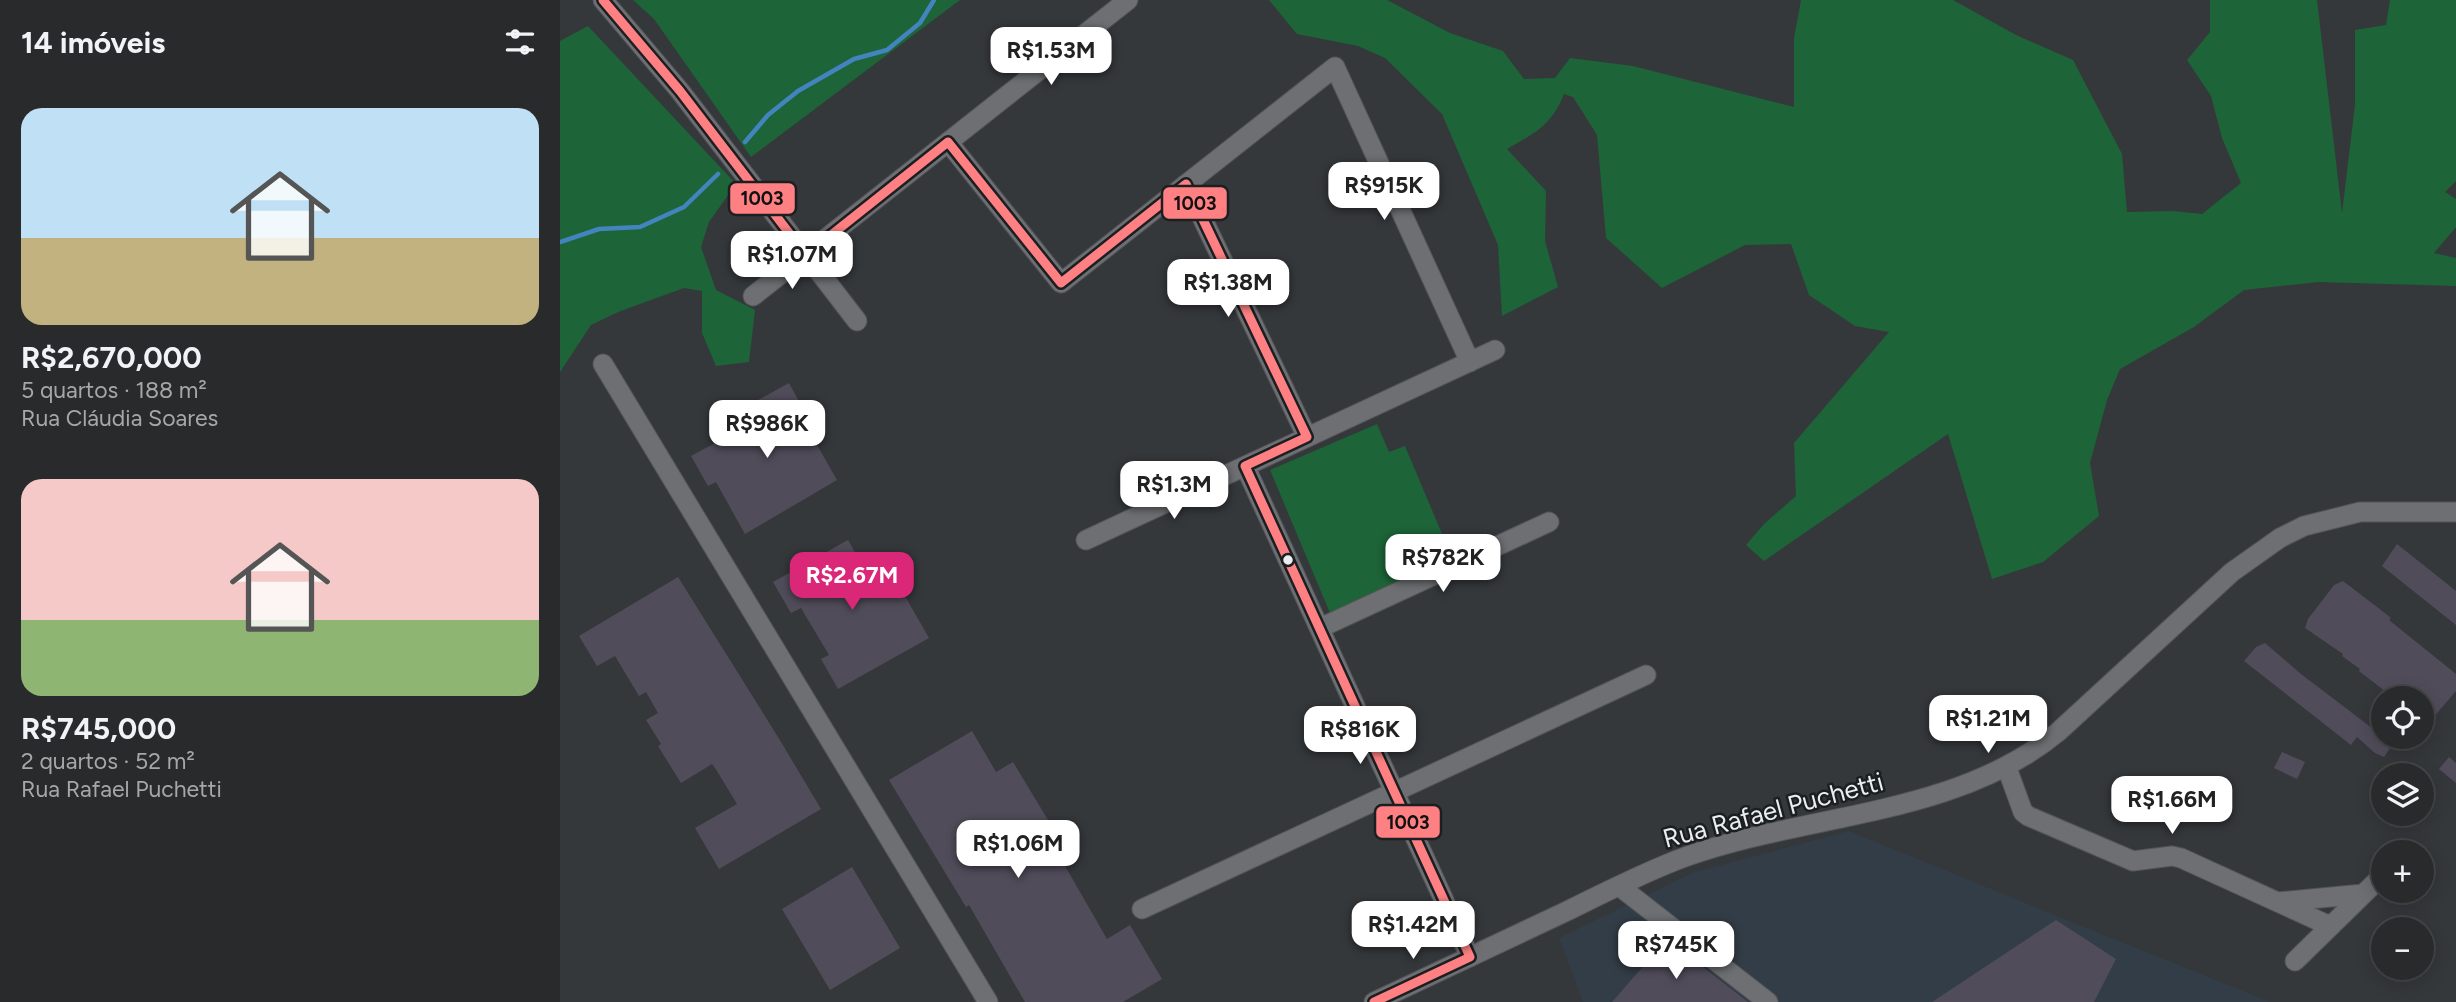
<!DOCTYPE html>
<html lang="pt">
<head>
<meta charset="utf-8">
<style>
	body { margin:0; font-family:Figtree,sans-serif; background:#303234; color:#f1f3f6; height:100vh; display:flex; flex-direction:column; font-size:26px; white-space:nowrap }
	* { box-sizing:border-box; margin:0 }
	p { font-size:23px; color:#a5a7a9 }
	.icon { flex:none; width:38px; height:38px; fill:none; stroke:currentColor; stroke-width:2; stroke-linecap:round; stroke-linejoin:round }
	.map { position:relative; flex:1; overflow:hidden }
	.side { display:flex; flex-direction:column; background:#282a2c; width:560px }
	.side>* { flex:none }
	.fabs { position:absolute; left:1811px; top:686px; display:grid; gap:14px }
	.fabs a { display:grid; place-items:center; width:63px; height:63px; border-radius:50%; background:#282a2c; box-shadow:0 4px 18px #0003,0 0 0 2px #444648; font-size:35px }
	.price { position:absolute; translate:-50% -60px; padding:0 16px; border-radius:14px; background:#fff; color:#222; font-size:23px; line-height:46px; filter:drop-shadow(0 2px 4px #0008) }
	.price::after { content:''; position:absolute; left:50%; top:42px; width:21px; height:16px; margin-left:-10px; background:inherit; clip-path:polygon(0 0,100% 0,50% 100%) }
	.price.current { background:#db2777; color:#fff }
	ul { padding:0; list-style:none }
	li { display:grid; align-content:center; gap:14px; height:371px; padding:0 21px }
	li span { display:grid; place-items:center; height:217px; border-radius:21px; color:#555 }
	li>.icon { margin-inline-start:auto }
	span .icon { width:126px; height:126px; fill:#fffc; stroke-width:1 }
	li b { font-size:30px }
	h2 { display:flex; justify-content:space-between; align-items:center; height:84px; padding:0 21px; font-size:30px }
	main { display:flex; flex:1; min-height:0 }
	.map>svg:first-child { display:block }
	.built { fill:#333d47 }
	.green { fill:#1d6438 }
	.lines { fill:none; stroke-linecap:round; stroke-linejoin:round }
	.stream { stroke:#4484be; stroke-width:4.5 }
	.building { fill:#514c5a }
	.minor-casing { stroke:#535558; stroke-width:21 }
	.minor { stroke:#6d6f72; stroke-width:19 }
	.bus-1-casing { stroke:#1c1f22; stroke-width:14 }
	.bus-1 { stroke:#ff8083; stroke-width:9 }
	.bus-dot { fill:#eaeef2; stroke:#1c1f22; stroke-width:2.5 }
	.labels { text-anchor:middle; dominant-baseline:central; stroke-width:5; stroke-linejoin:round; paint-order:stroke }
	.street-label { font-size:26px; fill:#eaeef2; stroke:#1c1f22 }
	.line-badge { stroke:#1c1f22; stroke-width:2.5 }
	.pale-badge-label { font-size:19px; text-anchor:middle; font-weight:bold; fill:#111 }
</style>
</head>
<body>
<main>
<section class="side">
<h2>14 imóveis<svg class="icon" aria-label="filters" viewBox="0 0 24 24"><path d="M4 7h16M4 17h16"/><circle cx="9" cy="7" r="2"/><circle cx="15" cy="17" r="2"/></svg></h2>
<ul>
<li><span style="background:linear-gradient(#bfe0f5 60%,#c2b280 0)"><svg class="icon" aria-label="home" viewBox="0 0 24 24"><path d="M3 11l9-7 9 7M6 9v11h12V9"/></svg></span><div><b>R$2,670,000</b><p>5 quartos · 188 m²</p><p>Rua Cláudia Soares</p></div></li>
<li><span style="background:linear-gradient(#f6c9c9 65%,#8fb573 0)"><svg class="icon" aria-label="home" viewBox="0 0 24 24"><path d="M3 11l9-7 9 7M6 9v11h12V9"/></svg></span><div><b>R$745,000</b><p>2 quartos · 52 m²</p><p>Rua Rafael Puchetti</p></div></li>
</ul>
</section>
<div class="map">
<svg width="1896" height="1002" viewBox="0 0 1896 1002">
	<rect width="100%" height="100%" fill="#35383b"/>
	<path class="built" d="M1289,831L1485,911L1710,1002H1023L999,938L1132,873Z"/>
	<path class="green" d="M73,0H400L191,157L94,19Z
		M709,0H827L890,33L943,51L964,79L995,78L1010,58L1073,66L1234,107V38L1241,0H1393L1456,35L1513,60L1562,154L1567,212L1613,211L1642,214L1681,183L1662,138L1651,96L1627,60L1650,32V0H1757L1782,213L1795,105V30L1826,25L1830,0H1896V181L1885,192L1896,199V227L1874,253L1896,258V286L1758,282L1684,290L1634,327L1560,369L1547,400L1530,463L1539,516L1483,562L1432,579L1388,434L1204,561L1186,545L1204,524L1236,496L1234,443L1329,332L1295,326L1249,295L1231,244L1185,245L1102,288L1046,238L1037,135L1013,97L1004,94C991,126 975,133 947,149L986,191L985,241L998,287L942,316L938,245L882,114L825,58L798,46L737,34Z
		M28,26L176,184L149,222L141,247L156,290L195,310L189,362L156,366L142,333V291L124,288L58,312L31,325L0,372V41Z
		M817,424L829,452L845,446L893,560L770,613L710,470Z"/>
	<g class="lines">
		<path class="stream" d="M185,142L208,115L238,91L294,59L327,50L360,23L374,0
			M0,242L39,229L80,227L124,207L158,174"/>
	</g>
	<path class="building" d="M229,383L246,414L253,410L259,421L249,427L251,430L249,431L277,480L185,534L156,482L148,486L131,456L181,429L173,414Z
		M288,540L307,574L326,563L369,638L278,689L261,659L269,655L241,608L231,613L213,582Z
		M1837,544L1896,591V625L1822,566Z
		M118,577L218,737L261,809L159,869L135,828L177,804L157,771L152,764L121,783L98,746L101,744L86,720L98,713L86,692L79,696L55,656L37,666L19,636Z
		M1783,581L1821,610L1831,618L1829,620L1896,674V691L1872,719L1862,721V698H1834L1799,671L1800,669L1782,656L1783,654L1745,628L1748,619L1774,585Z
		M1705,643L1741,674L1833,744L1824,757L1815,753L1797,737L1791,745L1684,661L1696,647Z
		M412,731L436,772L453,762L505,848L497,852L547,939L570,925L602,979L563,1002H465L409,905L406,907L329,780Z
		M1722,752L1745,762L1737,779L1714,768Z
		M1889,757L1896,763V783L1879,769Z
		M292,867L340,948L270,990L222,909Z
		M1496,920L1556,959L1534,1002H1372Z
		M1107,939L1188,1002H1052Z"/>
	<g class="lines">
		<defs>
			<path id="minor" d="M43,0L120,91L297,321
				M388,142L501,283L775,67L910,362
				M626,184L747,437
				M193,296L568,0
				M43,364L428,1002
				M685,466L910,957
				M526,540L935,350
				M760,628L989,522
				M1447,768L1463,812L1468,816L1573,861L1612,856L1621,858L1770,926
				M1059,886L1208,1002
				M1718,902L1803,894
				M582,909L1086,675
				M1735,961L1824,874
				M814,1002C877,972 941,942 1005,912C1044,893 1084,872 1125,857C1247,813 1395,817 1498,732L1672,572L1720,538L1744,526L1800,512H1896"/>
		</defs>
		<use href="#minor" class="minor-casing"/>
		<use href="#minor" class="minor"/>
		<defs>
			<path id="bus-1" d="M43,0L120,91L246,255L388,142L501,283L626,184L747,437L685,466L910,957L814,1002"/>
		</defs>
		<use href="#bus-1" class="bus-1-casing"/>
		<use href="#bus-1" class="bus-1"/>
	</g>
	<circle class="bus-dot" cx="728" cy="560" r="6"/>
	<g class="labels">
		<g class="street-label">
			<text transform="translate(1213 810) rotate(-15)">Rua Rafael Puchetti</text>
		</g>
	</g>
	<g class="line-badge">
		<rect x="169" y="182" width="67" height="33" rx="7" fill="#ff8083"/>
		<rect x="602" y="186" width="66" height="34" rx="7" fill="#ff8083"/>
		<rect x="815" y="805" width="66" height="34" rx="7" fill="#ff8083"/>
	</g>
	<g class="pale-badge-label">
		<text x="202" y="205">1003</text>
		<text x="635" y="210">1003</text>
		<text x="848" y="829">1003</text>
	</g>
</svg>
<div class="fabs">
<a><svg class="icon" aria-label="locate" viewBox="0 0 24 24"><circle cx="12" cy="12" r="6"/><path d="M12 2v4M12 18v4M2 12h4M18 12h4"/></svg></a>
<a><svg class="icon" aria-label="layers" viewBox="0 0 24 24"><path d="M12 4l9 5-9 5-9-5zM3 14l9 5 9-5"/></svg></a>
<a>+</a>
<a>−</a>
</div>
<b class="price" style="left:491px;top:87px">R$1.53M</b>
<b class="price" style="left:824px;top:222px">R$915K</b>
<b class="price" style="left:232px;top:291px">R$1.07M</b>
<b class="price" style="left:668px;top:319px">R$1.38M</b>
<b class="price" style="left:207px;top:460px">R$986K</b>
<b class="price" style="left:614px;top:521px">R$1.3M</b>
<b class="price" style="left:883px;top:594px">R$782K</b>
<b class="price current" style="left:292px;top:612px">R$2.67M</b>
<b class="price" style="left:1428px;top:755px">R$1.21M</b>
<b class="price" style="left:800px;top:766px">R$816K</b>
<b class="price" style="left:1612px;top:836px">R$1.66M</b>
<b class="price" style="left:458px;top:880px">R$1.06M</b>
<b class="price" style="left:853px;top:961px">R$1.42M</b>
<b class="price" style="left:1116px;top:981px">R$745K</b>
</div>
</main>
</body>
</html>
